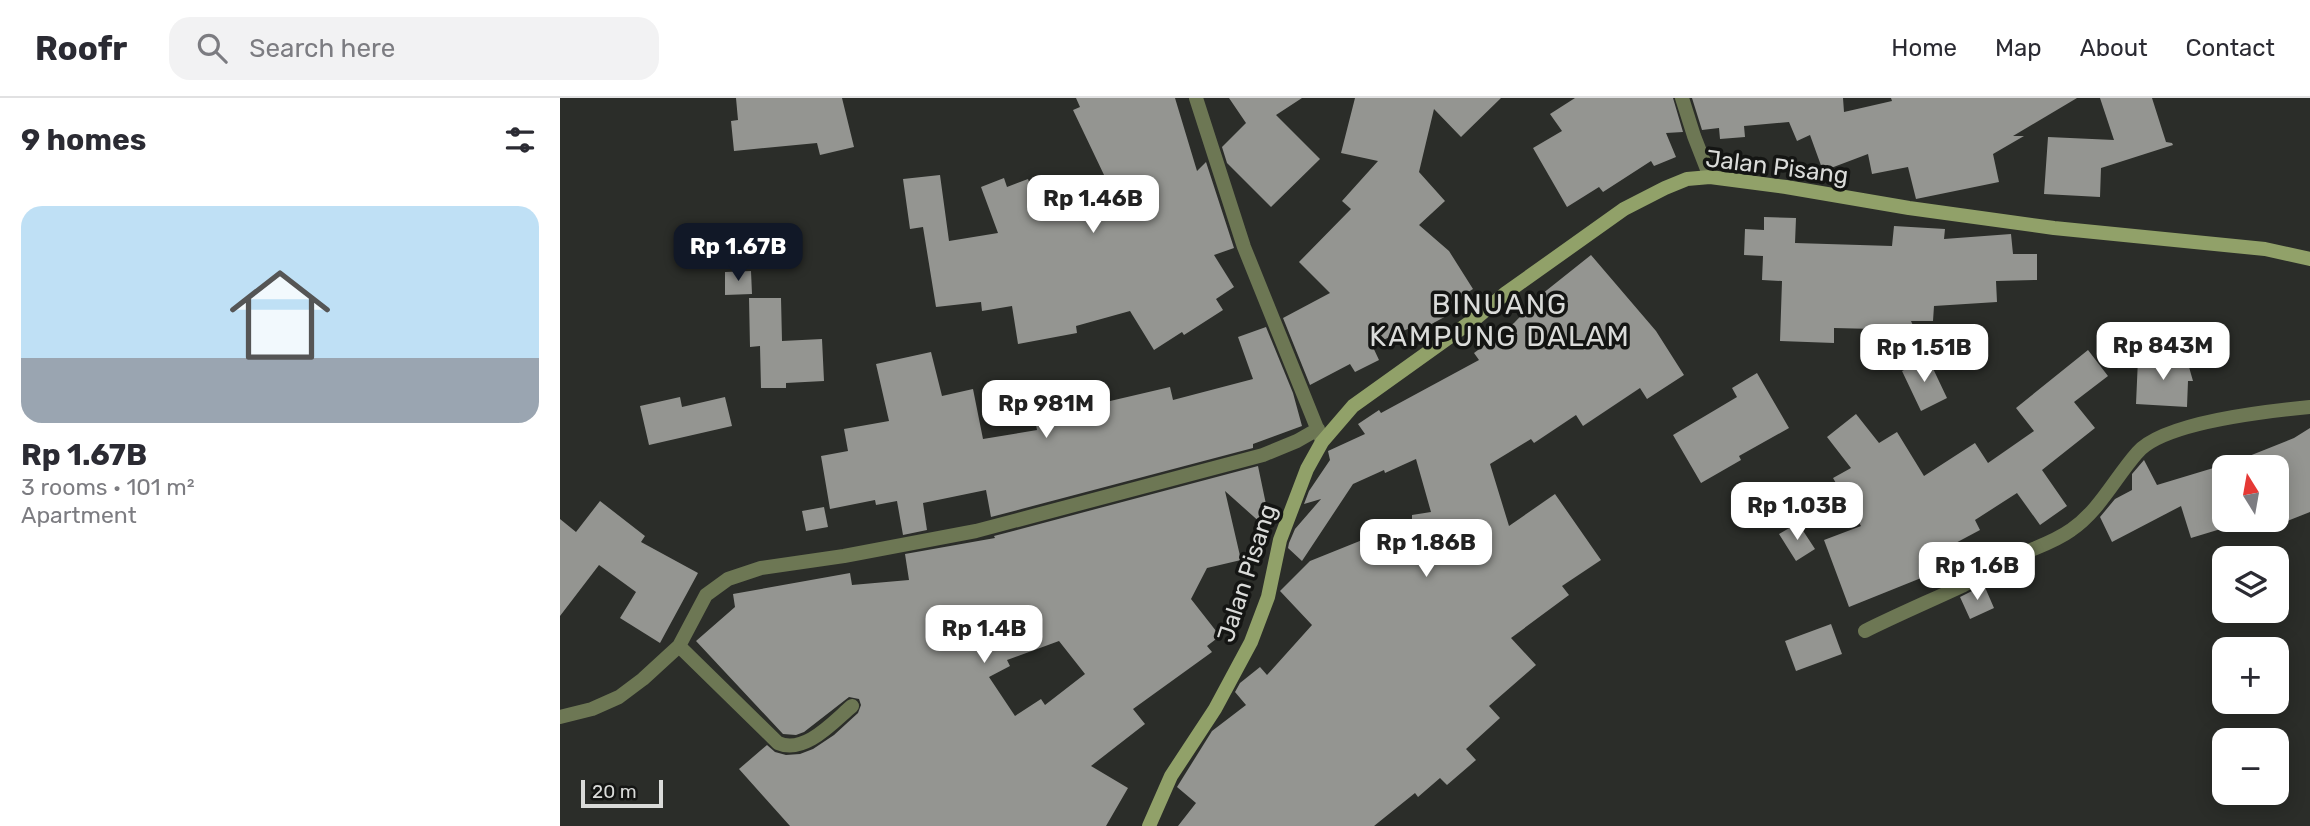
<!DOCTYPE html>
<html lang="en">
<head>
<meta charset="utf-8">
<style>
	body { margin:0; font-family:Rubik,sans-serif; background:#f2f2f3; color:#2b2b33; height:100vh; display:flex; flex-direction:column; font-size:26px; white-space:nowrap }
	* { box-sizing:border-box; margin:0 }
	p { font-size:23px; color:#7c7c81 }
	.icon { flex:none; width:38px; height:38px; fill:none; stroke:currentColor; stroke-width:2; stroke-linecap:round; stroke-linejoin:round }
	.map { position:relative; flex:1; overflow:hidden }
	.details { display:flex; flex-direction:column; background:#fff; width:560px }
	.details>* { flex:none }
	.needle { width:46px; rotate:349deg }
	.buttons { position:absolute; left:1652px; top:357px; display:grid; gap:14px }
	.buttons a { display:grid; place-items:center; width:77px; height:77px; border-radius:14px; background:#fff; box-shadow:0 4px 18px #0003; font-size:35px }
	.scale { position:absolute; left:21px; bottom:18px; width:82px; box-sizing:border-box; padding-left:7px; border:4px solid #dadbd9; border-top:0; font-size:19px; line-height:24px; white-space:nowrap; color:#dadbd9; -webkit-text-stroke:5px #141513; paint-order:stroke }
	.price { position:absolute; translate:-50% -60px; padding:0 16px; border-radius:14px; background:#fff; color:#222; font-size:23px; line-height:46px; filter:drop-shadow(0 2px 4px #0008) }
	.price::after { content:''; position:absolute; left:50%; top:42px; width:21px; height:16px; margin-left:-10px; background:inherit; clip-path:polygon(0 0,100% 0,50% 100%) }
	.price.on { background:#111827; color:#fff }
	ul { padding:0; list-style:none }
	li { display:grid; align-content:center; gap:14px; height:371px; padding:0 21px }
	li+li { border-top:2px solid #e1e1e2 }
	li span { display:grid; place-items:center; height:217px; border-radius:21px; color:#555 }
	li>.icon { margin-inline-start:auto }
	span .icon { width:126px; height:126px; fill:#fffc; stroke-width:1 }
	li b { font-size:30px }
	h2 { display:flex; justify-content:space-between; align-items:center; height:84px; padding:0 21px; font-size:30px }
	header { display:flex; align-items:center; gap:42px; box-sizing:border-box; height:98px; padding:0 35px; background:#fff; border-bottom:2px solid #e1e1e2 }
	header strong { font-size:33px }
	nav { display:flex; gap:38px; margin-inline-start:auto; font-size:24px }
	.search { width:490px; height:63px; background:#f2f2f3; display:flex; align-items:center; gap:18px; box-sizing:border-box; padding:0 24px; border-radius:21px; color:#7c7c81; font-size:26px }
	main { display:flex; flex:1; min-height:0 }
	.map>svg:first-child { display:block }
	.building { fill:#949591; fill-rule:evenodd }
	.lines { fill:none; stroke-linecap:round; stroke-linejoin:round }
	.street { stroke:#6d7754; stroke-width:14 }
	.secondary { stroke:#91a169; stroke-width:14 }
	.labels { text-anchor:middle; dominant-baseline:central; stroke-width:7; stroke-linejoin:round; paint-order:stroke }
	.street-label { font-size:24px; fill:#dadbd9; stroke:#141513 }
	.quarter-label { font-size:28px; letter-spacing:2px; fill:#dadbd9; stroke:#141513 }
</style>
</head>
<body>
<header>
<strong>Roofr</strong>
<div class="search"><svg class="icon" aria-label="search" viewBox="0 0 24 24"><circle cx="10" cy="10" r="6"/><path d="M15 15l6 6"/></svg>Search here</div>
<nav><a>Home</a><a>Map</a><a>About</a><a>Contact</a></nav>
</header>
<main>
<section class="details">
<h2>9 homes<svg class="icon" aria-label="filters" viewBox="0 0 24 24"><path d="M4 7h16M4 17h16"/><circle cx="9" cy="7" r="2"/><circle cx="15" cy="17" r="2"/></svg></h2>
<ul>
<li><span style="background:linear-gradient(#bfe0f5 70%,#9aa5b1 0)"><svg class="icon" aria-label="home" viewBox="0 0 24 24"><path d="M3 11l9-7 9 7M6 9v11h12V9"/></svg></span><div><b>Rp 1.67B</b><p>3 rooms · 101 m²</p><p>Apartment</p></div></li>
</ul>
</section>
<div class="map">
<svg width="1750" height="728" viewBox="0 0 1750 728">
	<rect width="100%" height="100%" fill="#2b2d29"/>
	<path class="building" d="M176,0H282L294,49L260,57L257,45L174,53L171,23L178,22Z
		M516,0H615L637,73L646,64L674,150L654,157L674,189L656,201L663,212L624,237L622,234L594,252L570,213L516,228L517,235L458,246L452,208L422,213L421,204L376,209L363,129L350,131L343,81L380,77L389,143L438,135L421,89L444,80L447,89L468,81L476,102L545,79L513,12L520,9Z
		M669,0H742L716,17L760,61L711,109L667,65L662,49L686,25Z
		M795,0H941L901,39L874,11L859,74L885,103L859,127L889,153L913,191L886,208L890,216L853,236L850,230L812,247L819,262L795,274L790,266L750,287L723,220L770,195L739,164L791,111L782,103L818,63L781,55Z
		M1015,0H1113L1123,34L1106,35L1116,59L1094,68L1091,63L1043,94L1039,89L1007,109L973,50L1002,33L990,16Z
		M1132,0H1283L1284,14L1332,3L1331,0H1517L1453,38H1464L1433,56L1439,84L1356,101L1348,69L1312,76L1308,56L1263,73L1250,37L1237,43L1229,24L1184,28L1185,39L1160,41L1159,30L1142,32Z
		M1540,0H1592L1606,44L1612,45L1613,47L1541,70L1540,99L1484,96L1488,39L1554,42Z
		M1204,119L1236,120L1235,145L1332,148L1334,128L1385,131L1384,141L1451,136L1453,156H1477V182L1436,183L1437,204L1374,208L1373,223H1351L1355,232L1274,230V245L1220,243L1222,183L1202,182L1203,158L1184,157L1185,131L1204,132Z
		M1031,157L1096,233L1124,277L1087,301L1080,290L1023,328L1016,317L974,345L971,341L930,366L949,428L995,396L1041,462L1002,488L1009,497L951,540L976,567L929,608L940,620L906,651L916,662L887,687L880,680L858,699L855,695L814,728H618L636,705L617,689L652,633L686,607L675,594L680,585L700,569L707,577L752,527L720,493L750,463L852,422V417L871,414L856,361L825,375L824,372L793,386L742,463L728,450L729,445L735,431L761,401L744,406L749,393L770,362L768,353L805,336L798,326L819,312L821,315L919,262L914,255L954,225L982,196Z
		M191,173L192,196L165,197V174Z
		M189,200H221L222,243L262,241L264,283L226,285V290H201L200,248L190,249Z
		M706,229L733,295L742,328L693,346V350L431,419L426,392L363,405L367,432L343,437L337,403L316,407L315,402L270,411L261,358L288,353L284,331L329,323L316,266L371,254L382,298L413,291L423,341L477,332L475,321L534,311L533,307L610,289L613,302L693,281L678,239Z
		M1528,252L1548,278L1514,304L1535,330L1482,372L1507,408L1480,427L1457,395L1415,422L1420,432L1375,456L1381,472L1289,509L1264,442L1301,428L1273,380L1291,370L1267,339L1296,316L1319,345L1337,334L1364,378L1415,345L1428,365L1474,333L1456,310Z
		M1368,260L1387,300L1361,313L1342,273Z
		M1578,261L1627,262L1633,283H1628L1627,309L1576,306Z
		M1197,275L1229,330L1179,358L1181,362L1141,385L1113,337L1177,299L1172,290Z
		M120,299L122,309L165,299L172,328L89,347L80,308Z
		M1750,330V414L1725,424L1717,404V369L1664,368L1734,340Z
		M1584,362L1597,387L1660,368L1664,384V430L1631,440L1621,408L1552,444L1540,419L1555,401L1572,392V376Z
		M698,368L712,435L665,393L681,462L647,470L631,501L660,538L647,548L652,554L573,611L585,626L531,668L568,690L546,728H230L179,671L207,647L215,654L226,657L240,656L253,651L274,637L298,615L301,607L299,601L289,599L244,634L236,637L223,636L136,543L175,509L173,496L290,475L292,487L349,482L345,456L435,440L434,438ZM499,543L525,576L485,607L481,601L455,618L429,579L450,568L447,562Z
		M40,403L85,438L81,444L138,475L100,545L60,520L76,494L39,467L0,518V421L16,434Z
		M264,409L268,429L246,433L242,413Z
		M1238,425L1255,451L1236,463L1219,436Z
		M1424,487L1434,510L1410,521L1400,499Z
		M1271,526L1282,556L1236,573L1225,543Z"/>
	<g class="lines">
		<path class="street" d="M636,0L684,149L761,340
			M1122,0L1134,38L1150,79
			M1305,533C1337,517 1370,503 1402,488C1419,479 1436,468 1453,460C1473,450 1493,445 1511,432C1539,413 1555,380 1577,355C1603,324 1709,313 1750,309
			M119,548L218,645C245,657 274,623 292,608
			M0,619L32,611L59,599L83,581L119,548L146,497L168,481L201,470L284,458L416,433L703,357L737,343L758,331"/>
		<path class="secondary" d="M589,728L611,678L655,611L691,544L708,499L720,442L747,371L762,344L793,308L916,220L946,195L1064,111L1105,90L1127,81L1150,79L1226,89L1349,110L1494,130L1705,151L1750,161"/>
	</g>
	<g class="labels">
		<g class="street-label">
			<text transform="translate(1217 69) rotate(7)">Jalan Pisang</text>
			<text transform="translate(687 475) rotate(-72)">Jalan Pisang</text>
		</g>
		<g class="quarter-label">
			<text x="940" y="206">BINUANG<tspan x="940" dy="32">KAMPUNG DALAM</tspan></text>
		</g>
	</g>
</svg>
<div class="buttons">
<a><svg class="needle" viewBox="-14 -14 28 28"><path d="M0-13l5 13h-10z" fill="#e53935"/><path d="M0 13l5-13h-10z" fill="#7c7c81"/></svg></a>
<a><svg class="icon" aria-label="layers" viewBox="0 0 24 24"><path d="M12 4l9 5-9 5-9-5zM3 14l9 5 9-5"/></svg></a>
<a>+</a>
<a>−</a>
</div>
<div class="scale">20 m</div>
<b class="price" style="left:533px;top:137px">Rp 1.46B</b>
<b class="price on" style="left:178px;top:185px">Rp 1.67B</b>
<b class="price" style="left:1603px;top:284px">Rp 843M</b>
<b class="price" style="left:1364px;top:286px">Rp 1.51B</b>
<b class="price" style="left:486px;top:342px">Rp 981M</b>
<b class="price" style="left:1237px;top:444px">Rp 1.03B</b>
<b class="price" style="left:866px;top:481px">Rp 1.86B</b>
<b class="price" style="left:1417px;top:504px">Rp 1.6B</b>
<b class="price" style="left:424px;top:567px">Rp 1.4B</b>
</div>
</main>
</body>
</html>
